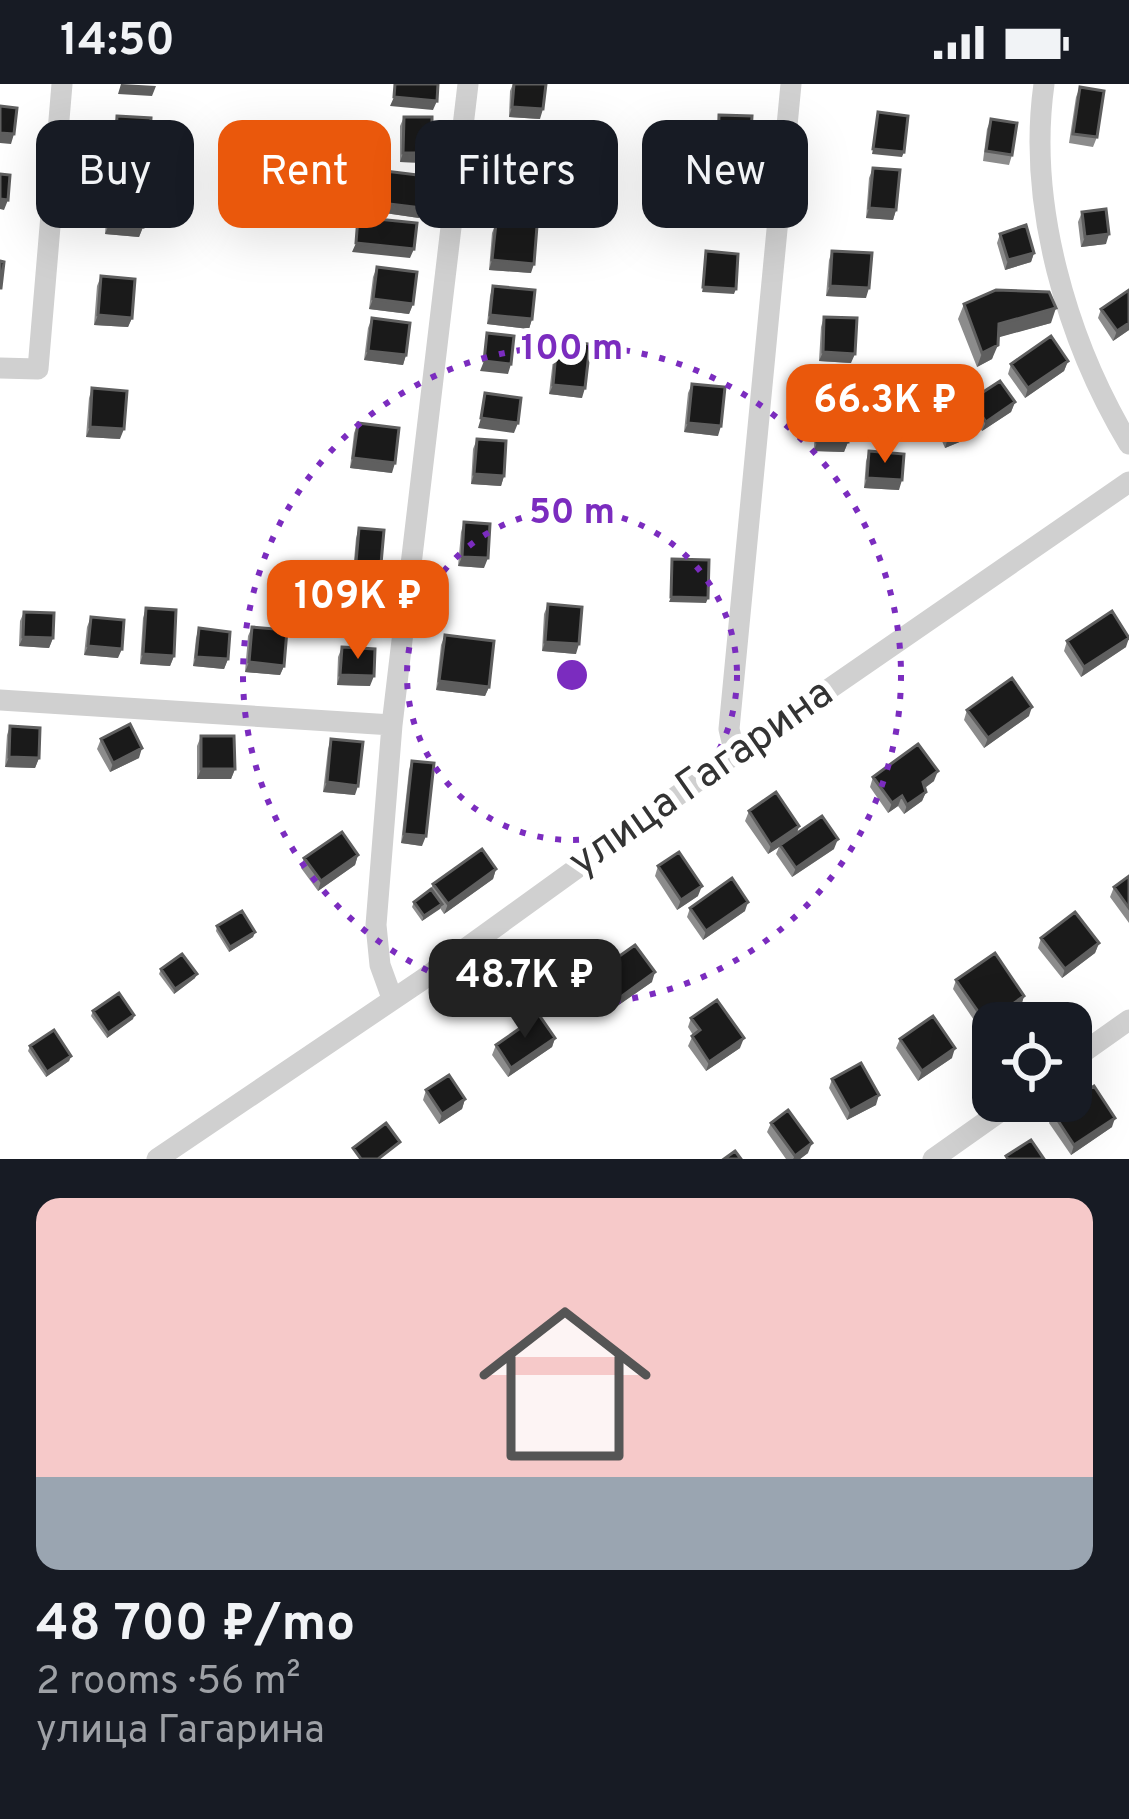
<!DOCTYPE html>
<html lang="en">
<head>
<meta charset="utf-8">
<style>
	body { margin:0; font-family:Overpass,sans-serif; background:#20242c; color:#f1f3f6; height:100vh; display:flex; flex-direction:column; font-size:45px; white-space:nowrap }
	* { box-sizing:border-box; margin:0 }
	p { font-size:39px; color:#9ea1a6 }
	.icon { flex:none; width:66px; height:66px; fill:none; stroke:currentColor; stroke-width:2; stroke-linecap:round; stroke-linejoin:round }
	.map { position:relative; height:1075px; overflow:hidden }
	.details { display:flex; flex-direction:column; background:#171b24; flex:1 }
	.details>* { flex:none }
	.hud { position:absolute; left:36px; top:36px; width:1059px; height:108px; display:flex; gap:24px }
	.controls { position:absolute; left:972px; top:918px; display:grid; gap:24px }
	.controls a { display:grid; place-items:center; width:120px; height:120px; border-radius:24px; background:#171b24; box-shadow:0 12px 48px #0002; font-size:60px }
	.price { position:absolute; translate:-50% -102px; padding:0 27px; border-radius:24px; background:#ea580c; color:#fff; font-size:39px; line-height:78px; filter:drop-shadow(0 3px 6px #0008) }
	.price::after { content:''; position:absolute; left:50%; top:72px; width:36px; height:27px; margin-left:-18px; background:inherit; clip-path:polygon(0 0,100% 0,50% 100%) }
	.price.selected { background:#222; color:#fff }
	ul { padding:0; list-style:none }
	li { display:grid; align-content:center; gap:24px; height:636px; padding:0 36px }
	li span { display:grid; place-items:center; height:372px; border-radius:24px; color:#555 }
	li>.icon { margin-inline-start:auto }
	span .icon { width:216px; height:216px; fill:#fffc; stroke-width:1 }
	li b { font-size:51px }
	.tag { padding:0 42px; border-radius:24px; background:#171b24; box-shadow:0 12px 48px #0002; font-size:42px; line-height:108px }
	.tag.selected { background:#ea580c; color:#fff }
	.status { display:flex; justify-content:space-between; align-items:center; height:84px; padding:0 60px; background:#171b24; direction:ltr }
	.status svg { height:33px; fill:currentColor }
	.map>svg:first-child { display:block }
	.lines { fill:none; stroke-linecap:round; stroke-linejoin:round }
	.street { stroke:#d0d0d0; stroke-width:21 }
	.wall { fill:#8c8c8c }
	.shaded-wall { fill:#5f5f5f }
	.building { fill:#1a1a1a; stroke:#5f5f5f; stroke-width:3 }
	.ring { fill:none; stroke:#7b2cbf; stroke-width:6; stroke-dasharray:6 12 }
	.labels { text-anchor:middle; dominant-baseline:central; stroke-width:12; stroke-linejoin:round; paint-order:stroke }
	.street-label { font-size:42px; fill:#333; stroke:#fff }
	.centre { fill:#7b2cbf; stroke:#fff; stroke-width:6 }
	.ring-label { font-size:36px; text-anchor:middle; font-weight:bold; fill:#7b2cbf; stroke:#fff; stroke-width:12; stroke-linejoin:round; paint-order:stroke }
</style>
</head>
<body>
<div class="status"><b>14:50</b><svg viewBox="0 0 49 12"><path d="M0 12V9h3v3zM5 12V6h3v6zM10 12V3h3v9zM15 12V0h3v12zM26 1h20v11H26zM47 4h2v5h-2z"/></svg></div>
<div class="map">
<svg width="1129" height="1075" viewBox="0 0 1129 1075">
	<rect width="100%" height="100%" fill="#fff"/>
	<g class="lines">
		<path class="street" d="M1044,0C1027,120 1067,257 1129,360
			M0,284L38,285L62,0
			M0,616L392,641
			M735,670L729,645L791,0
			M392,914L380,881L376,841L392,641L468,0
			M1071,977L1129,936
			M157,1075L422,896L735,670L1129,398
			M933,1075L1015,1017"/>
	</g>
	<path class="wall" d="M513,0L540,35L509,33L510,7Z
		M1080,3L1097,53L1093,63L1069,59L1076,13Z
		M117,32L145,83L111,80L114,41Z
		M404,33L432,69L428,79L400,78V42Z
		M991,35L1012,71L1009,81L983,77L987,45Z
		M506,42L537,82L500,78L503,52Z
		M873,84L896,126L893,136L866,134L869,94Z
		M385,87L419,134L378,128L382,96Z
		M112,102L143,143L139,153L105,150L108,111Z
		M1082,128L1106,160L1081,163L1078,138Z
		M496,139L531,189L489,186L492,149Z
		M1000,150L1034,169L1031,178L1005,186L997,159Z
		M832,167L866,214L826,212L829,176Z
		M377,183L413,220L409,230L369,225L373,193Z
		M101,192L132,234L128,243L94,241L97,202Z
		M493,202L532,235L529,245L487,240L490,212Z
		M964,220L1051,239L998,253L992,275L977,283L958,235Z
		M1101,225L1129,246L1113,257L1098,234Z
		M824,233L851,279L819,277L821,243Z
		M372,234L406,271L403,281L364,276L368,244Z
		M557,257L582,314L549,310L554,267Z
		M1068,277L1064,287L1025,314L1008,290L1011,280Z
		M692,300L718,352L684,348L688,309Z
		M92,304L120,355L86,353L89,314Z
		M971,316L1015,318L1011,328L982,347L974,335V352L945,364L931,332L934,323H969Z
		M818,319L848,358L844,368L814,367L815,329Z
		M358,339L392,389L350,384L354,349Z
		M477,355L504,392L501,402L471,400L473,365Z
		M869,367L899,406L864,404L866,377Z
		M464,438L484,484L458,482L461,448Z
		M359,444L381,480L378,490L353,488L356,454Z
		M548,520L576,570L542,567L544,530Z
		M146,524L174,572L170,582L140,580L143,534Z
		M24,528L53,554L49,564L19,562L20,537Z
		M91,533L118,574L84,571L87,543Z
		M252,543L284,582L280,591L245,588L248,552Z
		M199,544L228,575L224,585L193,582L196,554Z
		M445,551L489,603L485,612L436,606L441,561Z
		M1067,557L1126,563L1081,593L1064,567Z
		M342,563L370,602L337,601L338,573Z
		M967,626L1029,632L984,664L964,636Z
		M10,642L39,674L35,684L5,683L7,651Z
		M201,652L235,685L231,695H197V662Z
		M101,655L139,674L110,688L97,665Z
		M331,655L355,711L323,708L328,665Z
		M412,677L422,762L401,759L409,686Z
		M873,693L934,697L925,704L926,708L922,717L904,730L898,722L888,729L870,703Z
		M749,727L799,742L797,749L834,765L792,793L776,770L779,763L768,770L745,737Z
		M358,771L355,781L318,807L301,784L304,774Z
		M658,782L698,812L677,826L655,792Z
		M496,785L493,795L444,830L440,824L422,837L412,823L414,818L431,805L433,800Z
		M1129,792V839L1110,813L1114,803Z
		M690,824L745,827L703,856L687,833Z
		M217,842L255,848L253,853L229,868L216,847Z
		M1041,854L1099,859L1095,869L1062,894L1038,864Z
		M161,885L195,894L174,910L159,890Z
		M594,890L652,898L610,927L590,900Z
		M956,896L1024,912L1021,922L993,939L982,948L953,905Z
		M93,927L134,931L133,935L107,954L91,932Z
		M691,934L740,964L706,987L688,962L693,951L688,943Z
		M555,954L552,963L508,993L492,971L496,961Z
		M900,955L952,974L918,997L896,964Z
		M30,962L71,972L69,977L46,993L28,967Z
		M832,995L876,1021L847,1036L829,1004Z
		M426,1006L465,1015L462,1025L439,1040L423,1016Z
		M1053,1029L1112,1043L1071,1071L1049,1039Z
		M771,1039L808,1069L800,1075H786L767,1048Z"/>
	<path class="shaded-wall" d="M121,0L156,2L152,12L118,10Z
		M394,13L437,17L433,26L390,22Z
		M512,23L543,25L540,35L509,33Z
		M0,49L14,50L11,60L0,59Z
		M718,65L750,67L748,72L716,70Z
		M873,65L904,68L902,73L872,70Z
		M403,69H432L428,79L400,78Z
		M504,69L541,72L537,82L500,78Z
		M115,70L149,73L145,83L111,80Z
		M0,115L8,116L4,126L0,125Z
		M381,119L422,124L419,134L378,128Z
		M869,124L896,126L893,136L866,134Z
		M109,140L143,143L139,153L105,150Z
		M1109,150L1106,160L1081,163L1085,153Z
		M356,159L414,165L410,174L352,168Z
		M1034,169L1031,178L1005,186L1008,176Z
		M492,176L534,180L531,189L489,186Z
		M830,202L869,204L866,214L826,212Z
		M703,203L736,205L734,210L702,208Z
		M373,215L413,220L409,230L369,225Z
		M1056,224L1051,239L993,255L999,240Z
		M98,231L132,234L128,243L94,241Z
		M490,231L532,235L529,245L487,240Z
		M1129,239V246L1113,257L1117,247Z
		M998,261L992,275L977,283L982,269Z
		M368,267L406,271L403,281L364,276Z
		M823,268L855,270L851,279L819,277Z
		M484,277L511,280L508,290L480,287Z
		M1068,277L1064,287L1025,314L1028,304Z
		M553,301L585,304L582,314L549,310Z
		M1015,318L1011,328L982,347L986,338Z
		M481,334L518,339L514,349L478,344Z
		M688,339L721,342L718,352L684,348Z
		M977,342L974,352L945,364L948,354Z
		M90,343L124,345L120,355L86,353Z
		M817,358H848L844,368L814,367Z
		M353,374L395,379L392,389L350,384Z
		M474,390L504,392L501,402L471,400Z
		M867,394L902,396L899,406L864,404Z
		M462,473L488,474L484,484L458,482Z
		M356,478L381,480L378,490L353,488Z
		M671,513L708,514L706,519L669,518Z
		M23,553L53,554L49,564L19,562Z
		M1129,554L1126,563L1081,593L1084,583Z
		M545,558L579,560L576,570L542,567Z
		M88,562L122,565L118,574L84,571Z
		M143,570L174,572L170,582L140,580Z
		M196,573L228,575L224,585L193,582Z
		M249,578L284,582L280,591L245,588Z
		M340,591L374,592L370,602L337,601Z
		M439,597L489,603L485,612L436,606Z
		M1032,623L1029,632L984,664L988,654Z
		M142,664L139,674L110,688L113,679Z
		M9,673L39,674L35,684L5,683Z
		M201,685H235L231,695H197Z
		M938,687L934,697L919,708L923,698Z
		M327,698L358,702L355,711L323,708Z
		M926,708L922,717L904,730L907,721Z
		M902,712L898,722L888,729L892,719Z
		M799,742L796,752L768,770L771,761Z
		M404,750L426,752L422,762L401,759Z
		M838,755L834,765L792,793L796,784Z
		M358,771L355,781L318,807L321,797Z
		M496,785L493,795L444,830L448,820Z
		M702,802L698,812L677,826L681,816Z
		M748,818L745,827L703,856L706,847Z
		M442,820L440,825L422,837L424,832Z
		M255,848L253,853L229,868L230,863Z
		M1099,859L1095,869L1062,894L1065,885Z
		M655,888L652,898L610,927L614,918Z
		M197,890L195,894L174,910L175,905Z
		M1024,912L1021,922L993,939L982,948L986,939Z
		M134,931L133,935L107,954L108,949Z
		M555,954L552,963L508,993L511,984Z
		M744,954L740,964L706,987L709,978Z
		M955,964L952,974L918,997L922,987Z
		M71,972L69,977L46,993L47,988Z
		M879,1011L876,1021L847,1036L850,1027Z
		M465,1015L462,1025L439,1040L442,1030Z
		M1115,1034L1112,1043L1071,1071L1074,1061Z
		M812,1059L808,1069L800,1075H793L795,1072Z"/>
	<path class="building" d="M395,0H438L437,17L394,13Z
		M514,0H546L543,25L512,23Z
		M1080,3L1104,7L1097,53L1073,50Z
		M0,22L17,24L14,50L0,49Z
		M878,28L908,32L904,68L873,65Z
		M719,31L752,32L750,67L718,65Z
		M117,32L151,34L149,73L115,70Z
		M404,33H432V69H403Z
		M991,35L1017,39L1012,71L986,67Z
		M506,42L543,45L541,72L504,69Z
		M873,84L900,86L896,126L869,124Z
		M385,87L426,92L422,124L381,119Z
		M0,90L10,91L8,116L0,115Z
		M112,102L146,104L143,143L109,140Z
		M1106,125L1109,150L1085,153L1082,128Z
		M358,133L417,139L414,165L356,159Z
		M496,139L537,142L534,180L492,176Z
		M1026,141L1034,169L1008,176L1000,150Z
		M706,167L738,170L736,205L703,203Z
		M832,167L872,169L869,204L830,202Z
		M0,177L4,178L1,204H0Z
		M377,183L417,188L413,220L373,215Z
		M101,192L135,195L132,234L98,231Z
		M493,202L535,206L532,235L490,231Z
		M996,206L1049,208L1056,224L999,240L998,261L982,269L964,220Z
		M1129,206V239L1117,247L1101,225Z
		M824,233L857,234L855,270L823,268Z
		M372,234L410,239L406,271L368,267Z
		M487,249L514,252L511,280L484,277Z
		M1051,252L1068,277L1028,304L1011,280Z
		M557,257L590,260L585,304L553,301Z
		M1000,297L1015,318L986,338L971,316Z
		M692,300L725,303L721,342L688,339Z
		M92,304L127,307L124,345L90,343Z
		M485,309L521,314L518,339L481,334Z
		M963,310L977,342L948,354L934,323Z
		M818,319L849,320L848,358H817Z
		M358,339L399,344L395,379L353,374Z
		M477,355L506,357L504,392L474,390Z
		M869,367L904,370L902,396L867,394Z
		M464,438L490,440L488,474L462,473Z
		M359,444L384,446L381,480L356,478Z
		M672,475L709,476L708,514L671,513Z
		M548,520L582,523L579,560L545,558Z
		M146,524L176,526L174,572L143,570Z
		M1112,527L1129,554L1084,583L1067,557Z
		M24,528L54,529L53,554L23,553Z
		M91,533L124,536L122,565L88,562Z
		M252,543L287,546L284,582L249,578Z
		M199,544L230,548L228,575L196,573Z
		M445,551L494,557L489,603L439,597Z
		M342,563L375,565L374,592L340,591Z
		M1012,594L1032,623L988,654L967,626Z
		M130,640L142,664L113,679L101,655Z
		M10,642L40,644L39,674L9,673Z
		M201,652H234L235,685H201Z
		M331,655L363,658L358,702L327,698Z
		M918,660L938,687L923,698L926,708L907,721L902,712L892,719L873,693Z
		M412,677L434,679L426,752L404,750Z
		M776,708L799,742L771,761L749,727Z
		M822,732L838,755L796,784L780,761Z
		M342,748L358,771L321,797L304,774Z
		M482,765L496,785L448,820L433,800Z
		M679,768L702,802L681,816L658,782Z
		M1129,792V824L1114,803Z
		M732,794L748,818L706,847L690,824Z
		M431,805L442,820L424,832L414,818Z
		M242,827L255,848L230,863L217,842Z
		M1075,828L1099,859L1065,885L1041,854Z
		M635,861L655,888L614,918L594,890Z
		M995,869L1024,912L986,939L956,896Z
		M182,870L197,890L175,905L161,885Z
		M119,909L134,931L108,949L93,927Z
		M717,916L744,954L709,978L692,952L700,946L691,934Z
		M539,931L555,954L511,984L496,961Z
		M933,932L955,964L922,987L900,955Z
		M54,946L71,972L47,988L30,962Z
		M861,979L879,1011L850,1027L832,995Z
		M449,991L465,1015L442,1030L426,1006Z
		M1094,1002L1115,1034L1074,1061L1053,1029Z
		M788,1026L812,1059L795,1072L771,1039Z
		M386,1039L400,1058L378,1075H361L353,1064Z
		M1031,1056L1044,1075H1008L1006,1072Z
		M735,1067L741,1075H724Z"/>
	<g class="ring">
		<circle cx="572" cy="591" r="165"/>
		<circle cx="572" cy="591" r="329"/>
	</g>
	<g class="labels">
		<g class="street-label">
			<text transform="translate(702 695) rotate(-35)">улица Гагарина</text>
		</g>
	</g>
	<circle cx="572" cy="591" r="18" class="centre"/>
	<g class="ring-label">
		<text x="572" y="275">100 m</text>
		<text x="572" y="439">50 m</text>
	</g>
</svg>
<div class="controls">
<a><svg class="icon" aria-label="locate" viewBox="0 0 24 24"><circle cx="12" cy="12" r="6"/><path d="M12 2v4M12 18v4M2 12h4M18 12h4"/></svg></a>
</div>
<b class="price" style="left:885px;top:382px">66.3K ₽</b>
<b class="price" style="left:358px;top:578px">109K ₽</b>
<b class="price selected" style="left:525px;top:957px">48.7K ₽</b>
<div class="hud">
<a class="tag">Buy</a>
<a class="tag selected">Rent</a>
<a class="tag">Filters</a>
<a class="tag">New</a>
</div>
</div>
<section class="details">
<ul>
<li><span style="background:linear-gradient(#f6c9c9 75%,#9aa5b1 0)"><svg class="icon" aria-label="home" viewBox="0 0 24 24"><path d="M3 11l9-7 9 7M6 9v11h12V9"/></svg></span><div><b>48 700 ₽/mo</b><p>2 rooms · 56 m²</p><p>улица Гагарина</p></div></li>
</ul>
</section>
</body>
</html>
